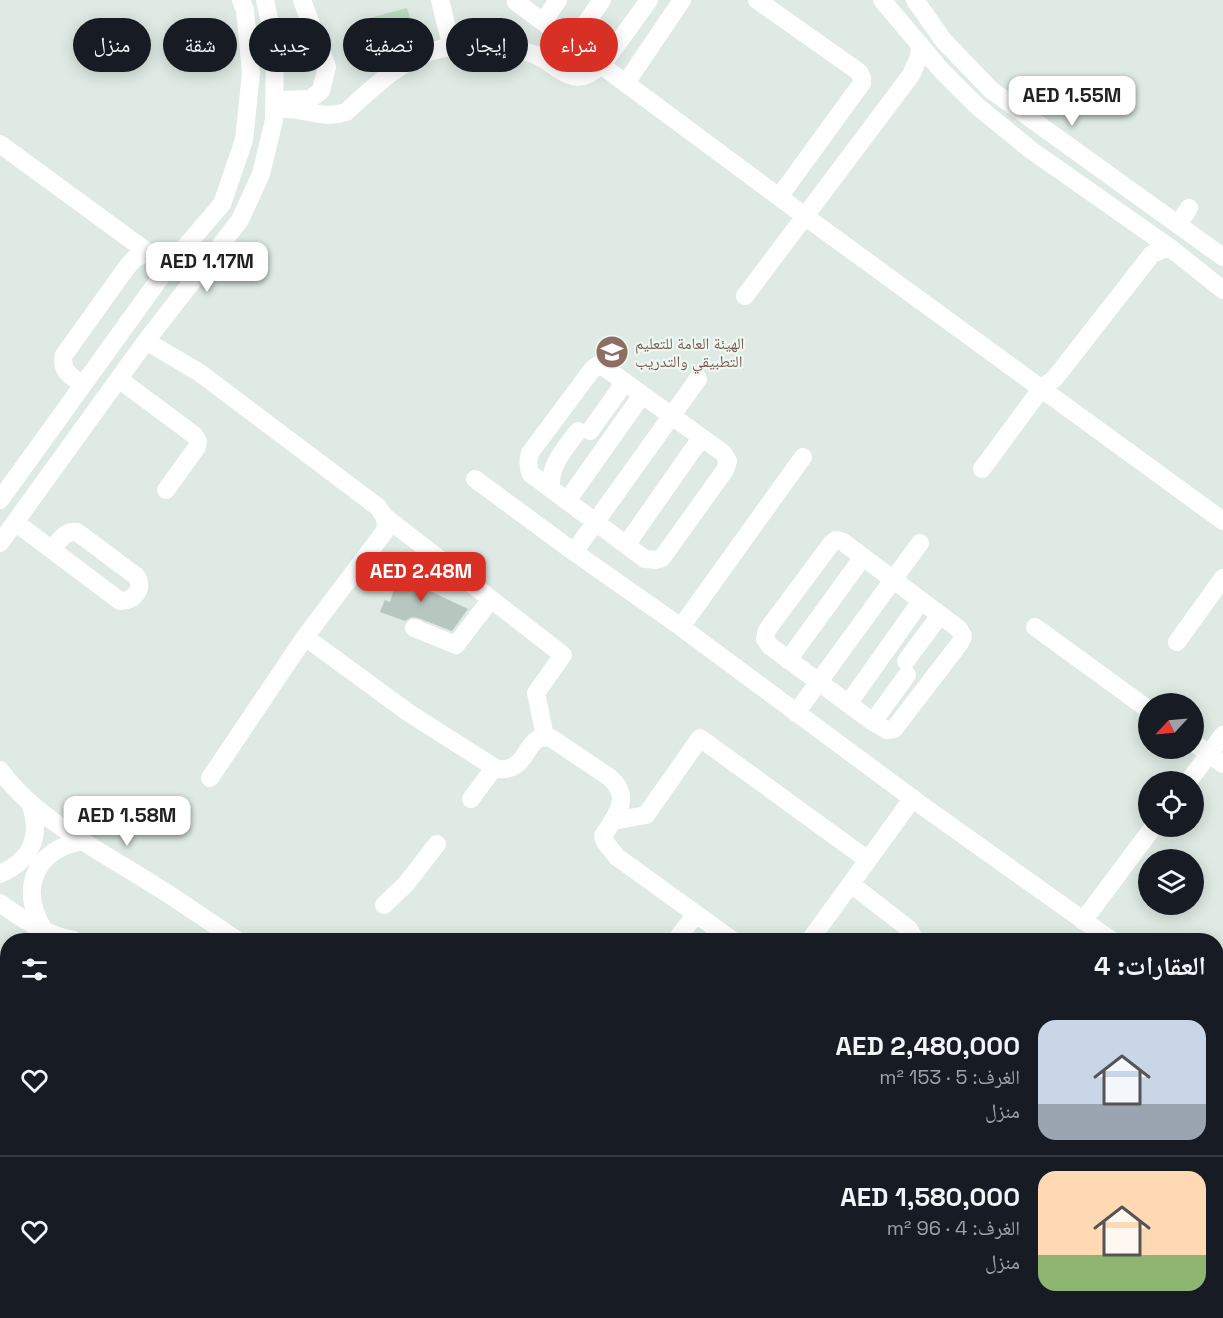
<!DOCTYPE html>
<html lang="ar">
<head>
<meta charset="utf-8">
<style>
	body { margin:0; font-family:"Space Grotesk","Noto Naskh Arabic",sans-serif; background:#242831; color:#f1f3f6; direction:rtl; height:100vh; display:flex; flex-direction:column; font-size:22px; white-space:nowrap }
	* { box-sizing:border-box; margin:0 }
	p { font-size:20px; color:#9ea1a6 }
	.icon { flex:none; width:33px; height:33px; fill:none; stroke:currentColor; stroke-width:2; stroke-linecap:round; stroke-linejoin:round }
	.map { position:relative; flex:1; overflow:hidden; direction:ltr }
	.panel { position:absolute; left:0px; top:933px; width:1224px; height:386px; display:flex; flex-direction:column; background:#171b24; border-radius:24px 24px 0 0; box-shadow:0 3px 15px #0003; direction:rtl }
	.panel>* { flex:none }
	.hud { position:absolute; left:18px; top:18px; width:600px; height:54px; direction:rtl; display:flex; gap:12px }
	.needle { width:39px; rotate:244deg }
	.tools { position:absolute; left:1138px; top:693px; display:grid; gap:12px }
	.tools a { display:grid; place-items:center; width:66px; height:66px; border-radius:50%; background:#171b24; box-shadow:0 3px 15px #0003; font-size:30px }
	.price { position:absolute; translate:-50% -51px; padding:0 14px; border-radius:12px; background:#fff; color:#222; font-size:20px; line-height:39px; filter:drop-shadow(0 2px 3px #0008) }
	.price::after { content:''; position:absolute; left:50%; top:36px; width:18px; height:14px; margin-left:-9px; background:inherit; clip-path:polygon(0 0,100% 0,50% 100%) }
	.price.selected { background:#d93025; color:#fff }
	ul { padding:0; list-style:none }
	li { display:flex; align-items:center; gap:18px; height:150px; padding:0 18px }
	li+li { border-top:2px solid #363941 }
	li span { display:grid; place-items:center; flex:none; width:168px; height:120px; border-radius:18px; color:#555 }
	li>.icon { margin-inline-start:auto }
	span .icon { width:72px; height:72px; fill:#fffc; stroke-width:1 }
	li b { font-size:26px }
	h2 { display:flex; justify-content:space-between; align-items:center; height:72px; padding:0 18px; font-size:26px }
	.pill { padding:0 21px; border-radius:27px; background:#171b24; box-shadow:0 3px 15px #0003; font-size:21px; line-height:54px }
	.pill.selected { background:#d93025; color:#fff }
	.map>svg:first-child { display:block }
	.green { fill:#b7dbbc }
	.building { fill:#b7c7bf }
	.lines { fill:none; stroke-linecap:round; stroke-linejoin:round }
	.major-casing { stroke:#bcc4c1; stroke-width:21 }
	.highway-casing { stroke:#bcc4c1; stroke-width:21 }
	.minor { stroke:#fff; stroke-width:18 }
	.major { stroke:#63a088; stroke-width:18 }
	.highway { stroke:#2c6552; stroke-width:18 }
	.labels { text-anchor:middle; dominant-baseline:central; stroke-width:4.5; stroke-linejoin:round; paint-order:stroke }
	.education-label { font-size:16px; fill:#785e54; stroke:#eff7f2; text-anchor:start }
</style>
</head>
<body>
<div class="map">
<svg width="1223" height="1318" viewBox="0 0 1223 1318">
	<rect width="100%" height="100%" fill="#deeae3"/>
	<path class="green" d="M407,8L412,24L371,36L366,19Z"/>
	<path class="building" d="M398,569L432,583L428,590L468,609L452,631L418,618L412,617L405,621L380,612L385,600L390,602L397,579L393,578Z"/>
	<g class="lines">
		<defs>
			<path id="major" d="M0,967L8,972
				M0,1045L8,1050
				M380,1311L389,1318
				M472,1311L482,1318"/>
			<path id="highway" d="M0,986L8,992
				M0,1016L8,1022
				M403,1311L413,1318
				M446,1311L459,1318"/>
		</defs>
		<use href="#major" class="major-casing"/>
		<use href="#highway" class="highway-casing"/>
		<path class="minor" d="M440,0L452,48
			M516,0V2L810,220L1223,521
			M757,0L859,72L862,78V83L779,197
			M882,0L941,70L977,106L1031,150L1169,247L1223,290
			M915,0L943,40L991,90L1223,257
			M543,22L558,0
			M572,43L602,0
			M626,83L682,0
			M283,100L310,99L321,91L327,67L302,0
			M274,108C282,109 290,109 298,110C316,113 329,118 346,112C373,88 397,63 432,51C463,42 502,44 533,54C547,58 558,73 573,76C584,79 593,72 602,65L649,0
			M0,144L168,267
			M1178,225L1189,208
			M745,296L911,75L919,57L920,44
			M146,341L200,373L378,507L384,516L386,524L385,531L305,637L210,778
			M596,366L604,367L723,453L728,461L725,470L662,558L655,560L645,559L531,474C528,467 527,461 530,453L591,371Z
			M120,380L194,435L198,441L197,447L166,490
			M83,385C72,377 60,371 64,355L127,267L134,259L148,252
			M590,431L625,382
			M982,469L1041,389L1055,378L1152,254L1169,247
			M475,479L574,552L681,627L924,807L1111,940
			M551,489C549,465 564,450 578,431
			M0,500L168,267L222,204L244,140L251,73L245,10L241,0
			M567,501L642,395
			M384,516L563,655L536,693L545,736
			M15,522L120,601C134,602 145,587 136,576L77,532C65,530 59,541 52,550
			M836,540L843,542L959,629L963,636L960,643L894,729L887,730L873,722L770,646L765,639L767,630L831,544Z
			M0,543L146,341L240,220L261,174L274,120L275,47L265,0
			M626,545L701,438
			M574,552L698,379
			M681,627L803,457
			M1035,627L1149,710
			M414,628L456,645L491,599
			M305,637L409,713L497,769C531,773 523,732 551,738L609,777C633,797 616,815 603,836L605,842L617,857L732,940
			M1177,642L1223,578
			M788,660L863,557
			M906,661L940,615
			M848,704L921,601
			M796,713L920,543
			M873,722L907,675
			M1194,743L1223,764
			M0,770C35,819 99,850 149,882C179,900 208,921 237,940
			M1188,782L1223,735
			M471,799L494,768
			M613,821L646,815L700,738L868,860
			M0,874C32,860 42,836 30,803
			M851,884L909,929L915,940
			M0,903C22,919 47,936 74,940
			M384,905L406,884L437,844
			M1083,921L1154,826
			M44,930C18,889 35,849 83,841
			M676,940L696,914
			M810,940L913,798
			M1216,1017L1223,1021
			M1216,1154L1223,1152
			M0,1266L8,1272
			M0,1301L8,1290
			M0,1310L4,1318
			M59,1311L70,1318
			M582,1311L587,1318
			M598,1311H620
			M882,1311L892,1318
			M1061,1311L1070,1318
			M1154,1311L1164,1318
			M31,1318L35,1311
			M194,1318L203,1315L206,1311
			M650,1318L671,1315
			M957,1318L963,1311
			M1081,1318L1087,1311
			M1126,1318L1131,1311"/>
		<use href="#major" class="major"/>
		<use href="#highway" class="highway"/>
	</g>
	<defs>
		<symbol id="university-disc" viewBox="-11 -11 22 22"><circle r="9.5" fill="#8d6e63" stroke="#eff7f2"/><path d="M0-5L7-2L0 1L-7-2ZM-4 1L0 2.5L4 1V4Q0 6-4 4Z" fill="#fff"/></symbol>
	</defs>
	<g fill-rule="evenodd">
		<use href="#university-disc" x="593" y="333" width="38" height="38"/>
	</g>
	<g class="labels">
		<g class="education-label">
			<text x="635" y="343">الهيئة العامة للتعليم<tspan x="635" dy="18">التطبيقي والتدريب</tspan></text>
		</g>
	</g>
</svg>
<div class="tools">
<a><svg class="needle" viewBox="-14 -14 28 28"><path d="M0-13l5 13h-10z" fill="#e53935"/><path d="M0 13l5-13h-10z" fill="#9ea1a6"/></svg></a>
<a><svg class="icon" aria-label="locate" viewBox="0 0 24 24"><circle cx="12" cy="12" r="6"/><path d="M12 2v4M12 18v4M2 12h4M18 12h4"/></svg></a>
<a><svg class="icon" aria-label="layers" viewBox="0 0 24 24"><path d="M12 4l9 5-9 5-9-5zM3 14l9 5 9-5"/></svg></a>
</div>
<b class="price" style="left:1072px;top:127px">AED 1.55M</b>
<b class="price" style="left:207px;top:293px">AED 1.17M</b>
<b class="price selected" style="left:421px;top:603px">AED 2.48M</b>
<b class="price" style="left:127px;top:847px">AED 1.58M</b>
<div class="hud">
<a class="pill selected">شراء</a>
<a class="pill">إيجار</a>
<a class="pill">تصفية</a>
<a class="pill">جديد</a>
<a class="pill">شقة</a>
<a class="pill">منزل</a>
</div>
<section class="panel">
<h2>العقارات: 4<svg class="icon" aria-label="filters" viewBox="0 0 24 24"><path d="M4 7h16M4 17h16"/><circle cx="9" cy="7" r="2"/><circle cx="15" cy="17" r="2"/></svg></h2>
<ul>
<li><span style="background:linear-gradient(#c9d6e8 70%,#9aa5b1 0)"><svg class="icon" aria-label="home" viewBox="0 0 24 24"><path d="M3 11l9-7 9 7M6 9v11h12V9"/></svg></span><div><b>AED 2,480,000</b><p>الغرف: 5 · 153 m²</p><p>منزل</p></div><svg class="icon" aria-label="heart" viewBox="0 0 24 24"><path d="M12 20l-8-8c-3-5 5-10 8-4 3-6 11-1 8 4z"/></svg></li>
<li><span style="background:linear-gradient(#ffd9b3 70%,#8fb573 0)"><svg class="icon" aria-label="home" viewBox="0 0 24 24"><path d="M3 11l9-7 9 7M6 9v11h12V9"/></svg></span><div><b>AED 1,580,000</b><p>الغرف: 4 · 96 m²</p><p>منزل</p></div><svg class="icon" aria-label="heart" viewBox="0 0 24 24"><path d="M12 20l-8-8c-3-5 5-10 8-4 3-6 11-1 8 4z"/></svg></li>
</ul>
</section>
</div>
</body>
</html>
